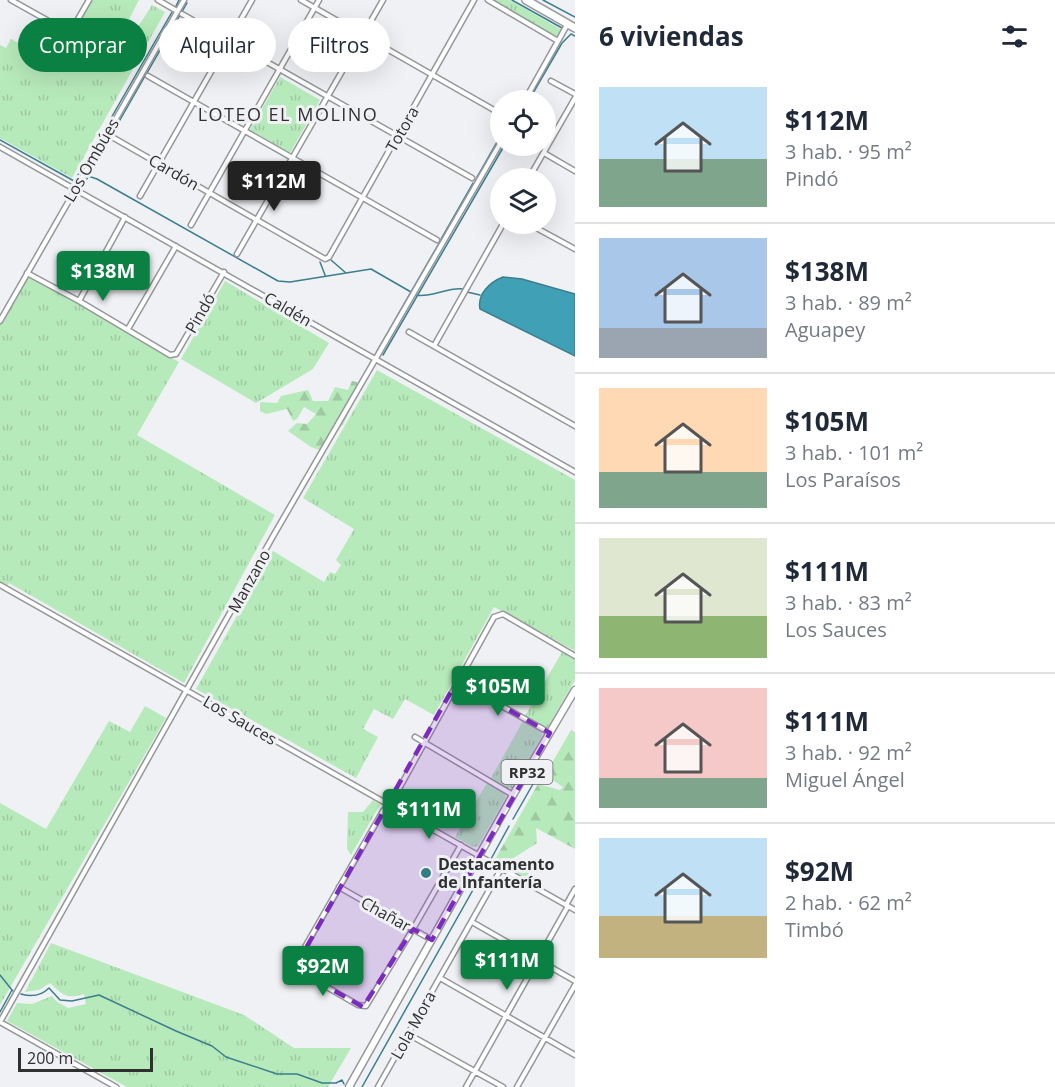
<!DOCTYPE html>
<html lang="es">
<head>
<meta charset="utf-8">
<style>
	body { margin:0; font-family:"Open Sans",sans-serif; background:#f6f6f7; color:#1f2937; height:100vh; display:flex; flex-direction:column; font-size:22px; white-space:nowrap }
	* { box-sizing:border-box; margin:0 }
	p { font-size:20px; color:#747a83 }
	.icon { flex:none; width:33px; height:33px; fill:none; stroke:currentColor; stroke-width:2; stroke-linecap:round; stroke-linejoin:round }
	.map { position:relative; flex:1; overflow:hidden }
	.sheet { display:flex; flex-direction:column; background:#fff; width:480px }
	.sheet>* { flex:none }
	.guide { position:absolute; left:18px; top:18px; width:466px; height:54px; display:flex; gap:12px }
	.tools { position:absolute; left:490px; top:90px; display:grid; gap:12px }
	.tools a { display:grid; place-items:center; width:66px; height:66px; border-radius:50%; background:#fff; box-shadow:0 6px 24px #0002; font-size:30px }
	.scale { position:absolute; left:18px; bottom:15px; width:135px; box-sizing:border-box; padding-left:6px; border:3px solid #303031; border-top:0; font-size:16px; line-height:21px; white-space:nowrap; color:#303031; -webkit-text-stroke:4px #eff1f4; paint-order:stroke }
	.price { position:absolute; translate:-50% -51px; padding:0 14px; border-radius:6px; background:#0b8043; color:#fff; font-size:20px; line-height:39px; filter:drop-shadow(0 2px 3px #0008) }
	.price::after { content:''; position:absolute; left:50%; top:36px; width:18px; height:14px; margin-left:-9px; background:inherit; clip-path:polygon(0 0,100% 0,50% 100%) }
	.price.on { background:#222; color:#fff }
	ul { padding:0; list-style:none }
	li { display:flex; align-items:center; gap:18px; height:150px; padding:0 24px }
	li+li { border-top:2px solid #e0e1e3 }
	li span { display:grid; place-items:center; flex:none; width:168px; height:120px; border-radius:0px; color:#555 }
	li>.icon { margin-inline-start:auto }
	span .icon { width:72px; height:72px; fill:#fffc; stroke-width:1 }
	li b { font-size:26px }
	h2 { display:flex; justify-content:space-between; align-items:center; height:72px; padding:0 24px; font-size:26px }
	.tag { padding:0 21px; border-radius:27px; background:#fff; box-shadow:0 6px 24px #0002; font-size:21px; line-height:54px }
	.tag.on { background:#0b8043; color:#fff }
	main { display:flex; flex:1; min-height:0 }
	.map>svg:first-child { display:block }
	.grass { fill:url(#grass-tufts) }
	.forest { fill:url(#forest-firs) }
	.water { fill:#40a0b6; stroke:#3b7e8e; stroke-width:1.5 }
	.lines { fill:none; stroke-linecap:round; stroke-linejoin:round }
	.stream { stroke:#3b7e8e; stroke-width:1.5 }
	.street-casing { stroke:#96979a; stroke-width:7 }
	.primary-casing { stroke:#96979a; stroke-width:9 }
	.highway-casing { stroke:#96979a; stroke-width:10 }
	.street { stroke:#fff; stroke-width:4 }
	.primary { stroke:#fff; stroke-width:6 }
	.highway { stroke:#fff; stroke-width:7 }
	.marked { fill:#7b2cbf; fill-opacity:0.2; stroke:#7b2cbf; stroke-width:4.5; stroke-dasharray:12 8; stroke-linejoin:round }
	.poi-dot { fill:#347c81; stroke:#eff1f4; stroke-width:2 }
	.labels { text-anchor:middle; dominant-baseline:central; stroke-width:6; stroke-linejoin:round; paint-order:stroke }
	.shield { fill:#eff1f4; stroke:#696a6c; stroke-width:1.5 }
	.shield-label { font-size:15px; font-weight:bold; fill:#303031 }
	.street-label { font-size:16px; fill:#303031; stroke:#eff1f4 }
	.poi-label { font-size:16px; font-weight:bold; fill:#303031; stroke:#eff1f4; text-anchor:start }
	.neighbourhood-label { font-size:18px; letter-spacing:1.5px; fill:#303031; stroke:#eff1f4 }
</style>
</head>
<body>
<main>
<div class="map">
<svg width="575" height="1087" viewBox="0 0 575 1087">
	<defs>
		<pattern id="grass-tufts" width="24" height="20" patternUnits="userSpaceOnUse" patternTransform="scale(1.5)"><rect width="24" height="20" fill="#b7eabb"/><path d="M3 7l-1-3M5 7V3M7 7l1-3M15 17l-1-3M17 17v-4M19 17l1-3" fill="none" stroke="#9ec9a1"/></pattern>
		<pattern id="forest-firs" width="22" height="20" patternUnits="userSpaceOnUse" patternTransform="scale(1.5)"><rect width="22" height="20" fill="#b7eabb"/><path d="M5 1l3.5 6h-7zM16 11l3.5 6h-7z" fill="#9ec9a1"/></pattern>
	</defs>
	<rect width="100%" height="100%" fill="#eff1f4"/>
	<path class="grass" d="M92,0H139L126,25L136,30L152,5L165,12L72,178L0,138V45L6,48L11,39L23,45L37,19L71,37Z
		M493,0H510L562,30L559,35L555,36Z
		M280,77L320,100L290,153L250,130Z
		M29,275L179,362L137,435L275,515L184,683L9,583L8,585L0,583V325Z
		M225,281L329,343L313,369L256,403L181,359Z
		M377,370L575,480V651L494,607L434,715L405,699L393,719L374,709L363,729L378,737L356,778L196,689L273,551L324,582L330,572L335,574L341,565L336,560L354,529L303,498Z
		M562,652L575,660V680L548,727L545,728L525,716Z
		M145,706L166,718L0,1005V803L46,829L109,721L130,732Z
		M523,721L542,732V736L513,788L508,789L491,778Z
		M487,783L504,793L506,797L478,846L473,847L455,837Z
		M373,800L380,805L351,855L347,849L348,812H363Z
		M51,943L244,1015L294,1048H351L328,1087H127L7,1021L17,1003L32,1004L52,996L56,1001L68,1008L86,1004L84,994C66,999 64,996 50,983L39,990L25,992Z"/>
	<path class="forest" d="M352,381L357,382L358,394L343,425L331,431L319,450L311,447L288,431L297,423L307,424L316,414L304,407L297,419L293,421L287,409L266,414L260,411V402L277,403L281,396L308,390L313,401H328L335,387L348,390Z
		M571,730L575,732V849L536,828L537,843L509,861L538,877L535,882L494,861L538,784L560,790L563,787L545,775Z"/>
	<path class="water" d="M503,277L522,279L575,294V356L480,309C477,294 490,282 503,277Z"/>
	<g class="lines">
		<path class="stream" d="M512,0L562,28
			M543,0L575,17
			M176,6L179,0
			M147,73L187,3
			M529,100L562,43L571,34L575,36
			M112,134L145,76
			M0,140L74,181L80,172
			M80,172L172,12
			M88,176L97,179L278,281L290,282L371,269L411,292
			M477,177L501,135
			M84,184L110,138
			M441,239L473,183
			M331,260L346,273
			M320,262L325,275
			M467,292L480,295
			M416,295C430,298 448,287 463,289
			M377,351L438,245
			M383,355L504,146
			M513,819L533,784
			M491,859L509,826
			M0,975L12,990
			M21,994C31,997 41,996 49,988L60,1000L72,1001L99,995L176,1031L212,1046L226,1057L277,1074H297L322,1083H336L342,1080L344,1084
			M0,1012L12,990L13,991
			M362,1087L487,865"/>
		<defs>
			<path id="street" d="M11,0L70,33L89,0
				M158,0L177,11
				M301,0L501,114
				M488,0L558,41
				M182,14L472,178
				M148,76L437,240
				M551,81L575,94
				M525,100L567,25
				M112,137L325,259L329,257L474,0
				M0,147L575,472
				M544,153L575,171
				M529,178L575,98
				M140,196L252,0
				M529,224L575,249
				M191,225L319,0
				M237,254L383,0
				M27,273L79,301L170,355L176,354L224,272
				M79,301L125,217
				M0,321L184,0
				M128,329L176,246
				M409,332L575,426
				M434,346L503,224
				M0,585L575,910
				M457,681L550,733
				M415,737L513,795
				M461,845L413,929L366,1006L358,1005L299,971L296,967L297,961L383,811L390,805L494,617L503,614L575,656
				M339,887L432,940
				M566,905L575,889
				M472,922L575,981
				M440,978L575,1055
				M0,1022L272,538L501,142
				M0,1022L116,1087
				M408,1034L503,1087
				M378,1087L501,869
				M466,1087L568,906
				M517,1087L575,985"/>
			<path id="primary" d="M349,1087L513,795L575,690"/>
			<path id="highway" d="M526,0L575,28"/>
		</defs>
		<use href="#street" class="street-casing"/>
		<use href="#primary" class="primary-casing"/>
		<use href="#highway" class="highway-casing"/>
		<use href="#street" class="street"/>
		<use href="#primary" class="primary"/>
		<use href="#highway" class="highway"/>
	</g>
	<path class="marked" d="M457,681L550,733L432,940L413,929L363,1007L299,971L297,964Z"/>
	<circle class="poi-dot" cx="426" cy="873" r="6"/>
	<g class="labels">
		<rect class="shield" x="501.5" y="760" width="51" height="24" rx="4.5"/>
		<g class="shield-label">
			<text x="527" y="772">RP32</text>
		</g>
		<g class="street-label">
			<text transform="translate(402 129) rotate(-60)">Totora</text>
			<text transform="translate(91 160) rotate(-60)">Los Ombúes</text>
			<text transform="translate(174 172) rotate(30)">Cardón</text>
			<text transform="translate(288 309) rotate(30)">Caldén</text>
			<text transform="translate(200 313) rotate(-60)">Pindó</text>
			<text transform="translate(249 581) rotate(-61)">Manzano</text>
			<text transform="translate(240 720) rotate(30)">Los Sauces</text>
			<text transform="translate(386 914) rotate(29)">Chañar</text>
			<text transform="translate(413 1025) rotate(-61)">Lola Mora</text>
		</g>
		<g class="poi-label">
			<text x="438" y="864">Destacamento<tspan x="438" dy="18">de Infantería</tspan></text>
		</g>
		<g class="neighbourhood-label">
			<text x="288" y="114">LOTEO EL MOLINO</text>
		</g>
	</g>
</svg>
<div class="tools">
<a><svg class="icon" aria-label="locate" viewBox="0 0 24 24"><circle cx="12" cy="12" r="6"/><path d="M12 2v4M12 18v4M2 12h4M18 12h4"/></svg></a>
<a><svg class="icon" aria-label="layers" viewBox="0 0 24 24"><path d="M12 4l9 5-9 5-9-5zM3 14l9 5 9-5"/></svg></a>
</div>
<div class="scale">200 m</div>
<b class="price on" style="left:274px;top:212px">$112M</b>
<b class="price" style="left:103px;top:302px">$138M</b>
<b class="price" style="left:498px;top:717px">$105M</b>
<b class="price" style="left:429px;top:840px">$111M</b>
<b class="price" style="left:507px;top:991px">$111M</b>
<b class="price" style="left:323px;top:997px">$92M</b>
<div class="guide">
<a class="tag on">Comprar</a>
<a class="tag">Alquilar</a>
<a class="tag">Filtros</a>
</div>
</div>
<section class="sheet">
<h2>6 viviendas<svg class="icon" aria-label="filters" viewBox="0 0 24 24"><path d="M4 7h16M4 17h16"/><circle cx="9" cy="7" r="2"/><circle cx="15" cy="17" r="2"/></svg></h2>
<ul>
<li><span style="background:linear-gradient(#bfe0f5 60%,#7fa58c 0)"><svg class="icon" aria-label="home" viewBox="0 0 24 24"><path d="M3 11l9-7 9 7M6 9v11h12V9"/></svg></span><div><b>$112M</b><p>3 hab. · 95 m²</p><p>Pindó</p></div></li>
<li><span style="background:linear-gradient(#a9c7e8 75%,#9aa5b1 0)"><svg class="icon" aria-label="home" viewBox="0 0 24 24"><path d="M3 11l9-7 9 7M6 9v11h12V9"/></svg></span><div><b>$138M</b><p>3 hab. · 89 m²</p><p>Aguapey</p></div></li>
<li><span style="background:linear-gradient(#ffd9b3 70%,#7fa58c 0)"><svg class="icon" aria-label="home" viewBox="0 0 24 24"><path d="M3 11l9-7 9 7M6 9v11h12V9"/></svg></span><div><b>$105M</b><p>3 hab. · 101 m²</p><p>Los Paraísos</p></div></li>
<li><span style="background:linear-gradient(#dfe7d0 65%,#8fb573 0)"><svg class="icon" aria-label="home" viewBox="0 0 24 24"><path d="M3 11l9-7 9 7M6 9v11h12V9"/></svg></span><div><b>$111M</b><p>3 hab. · 83 m²</p><p>Los Sauces</p></div></li>
<li><span style="background:linear-gradient(#f6c9c9 75%,#7fa58c 0)"><svg class="icon" aria-label="home" viewBox="0 0 24 24"><path d="M3 11l9-7 9 7M6 9v11h12V9"/></svg></span><div><b>$111M</b><p>3 hab. · 92 m²</p><p>Miguel Ángel</p></div></li>
<li><span style="background:linear-gradient(#bfe0f5 65%,#c2b280 0)"><svg class="icon" aria-label="home" viewBox="0 0 24 24"><path d="M3 11l9-7 9 7M6 9v11h12V9"/></svg></span><div><b>$92M</b><p>2 hab. · 62 m²</p><p>Timbó</p></div></li>
</ul>
</section>
</main>
</body>
</html>
